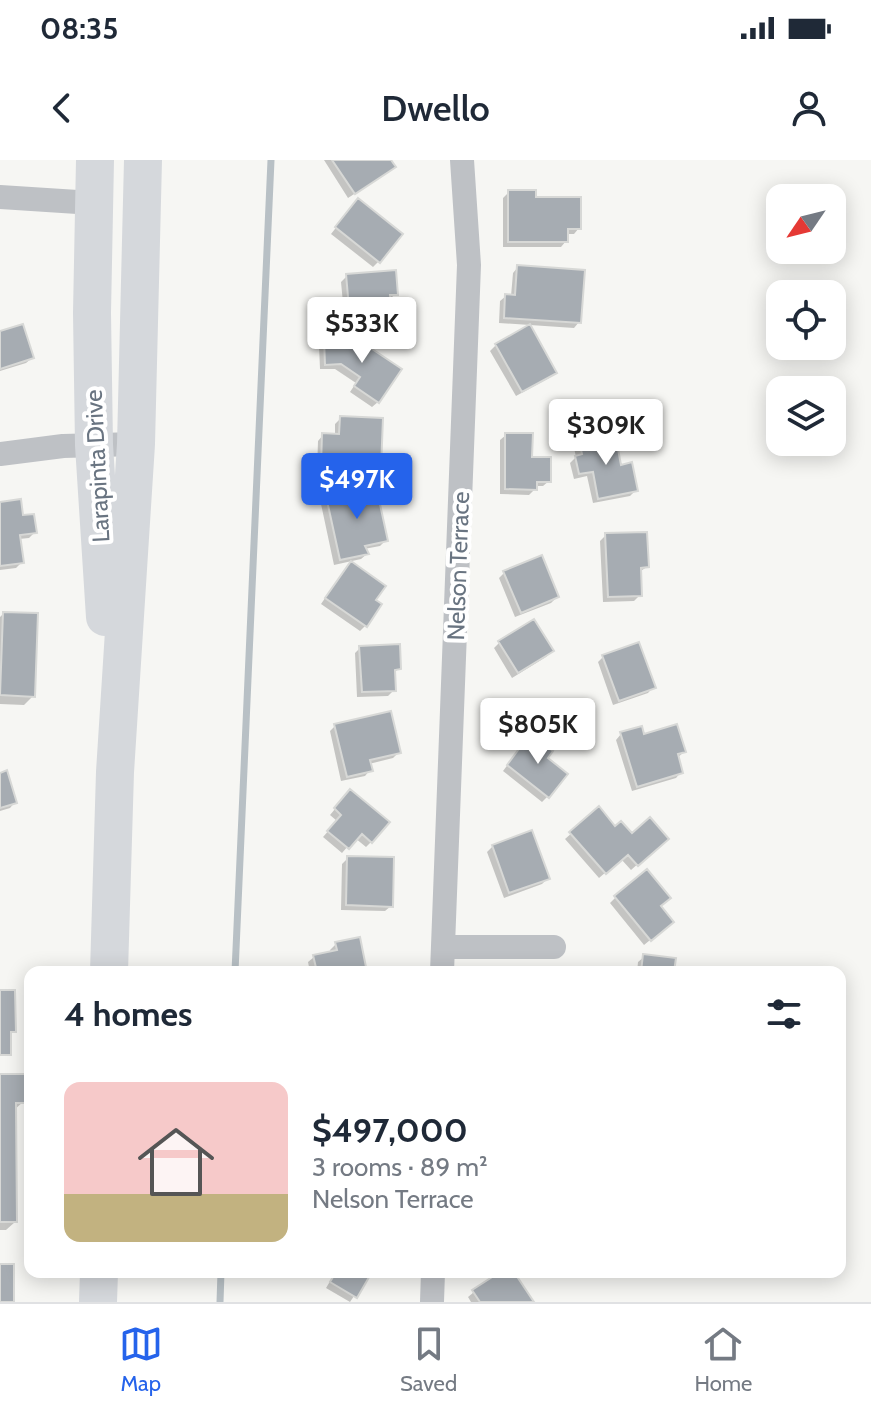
<!DOCTYPE html>
<html lang="en">
<head>
<meta charset="utf-8">
<style>
	body { margin:0; font-family:Cabin,sans-serif; background:#f2f2f3; color:#1f2937; height:100vh; display:flex; flex-direction:column; font-size:30px; white-space:nowrap }
	* { box-sizing:border-box; margin:0 }
	p { font-size:26px; color:#747a83 }
	.icon { flex:none; width:44px; height:44px; fill:none; stroke:currentColor; stroke-width:2; stroke-linecap:round; stroke-linejoin:round }
	.map { position:relative; flex:1; overflow:hidden }
	.sheet { position:absolute; left:24px; top:806px; width:822px; height:312px; display:flex; flex-direction:column; background:#fff; border-radius:16px; box-shadow:0 4px 20px #0003 }
	.sheet>* { flex:none }
	.needle { width:52px; rotate:235deg }
	.fabs { position:absolute; left:766px; top:24px; display:grid; gap:16px }
	.fabs a { display:grid; place-items:center; width:80px; height:80px; border-radius:16px; background:#fff; box-shadow:0 4px 20px #0003; font-size:40px }
	.price { position:absolute; translate:-50% -68px; padding:0 18px; border-radius:8px; background:#fff; color:#222; font-size:26px; line-height:52px; filter:drop-shadow(0 2px 4px #0008) }
	.price::after { content:''; position:absolute; left:50%; top:48px; width:24px; height:18px; margin-left:-12px; background:inherit; clip-path:polygon(0 0,100% 0,50% 100%) }
	.price.selected { background:#2563eb; color:#fff }
	ul { padding:0; list-style:none }
	li { display:flex; align-items:center; gap:24px; height:200px; padding:0 40px }
	li+li { border-top:2px solid #e0e1e3 }
	li span { display:grid; place-items:center; flex:none; width:224px; height:160px; border-radius:16px; color:#555 }
	li>.icon { margin-inline-start:auto }
	span .icon { width:96px; height:96px; fill:#fffc; stroke-width:1 }
	li b { font-size:34px }
	h2 { display:flex; justify-content:space-between; align-items:center; height:96px; padding:0 40px; font-size:34px }
	.status { display:flex; justify-content:space-between; align-items:center; height:56px; padding:0 40px; background:#fff; direction:ltr }
	.status svg { height:22px; fill:currentColor }
	header { display:flex; justify-content:space-between; align-items:center; height:104px; padding:0 40px; background:#fff; font-size:36px; font-weight:600 }
	.menu { display:flex; justify-content:space-around; align-items:center; height:112px; border-top:2px solid #e0e1e3; background:#fff; font-size:22px; color:#747a83 }
	.menu a { display:grid; justify-items:center; gap:4px }
	.menu .selected { color:#2563eb }
	.map>svg:first-child { display:block }
	.shadow { fill:#0003 }
	.lines { fill:none; stroke-linecap:round; stroke-linejoin:round }
	.stream { stroke:#b8c0c5; stroke-width:7 }
	.building { fill:#a6acb2; stroke:#d7d8d6; stroke-width:2 }
	.street { stroke:#bec1c5; stroke-width:24 }
	.primary { stroke:#d5d8dc; stroke-width:38 }
	.labels { text-anchor:middle; dominant-baseline:central; stroke-width:8; stroke-linejoin:round; paint-order:stroke }
	.street-label { font-size:24px; fill:#697481; stroke:#fff }
</style>
</head>
<body>
<div class="status"><b>08:35</b><svg viewBox="0 0 49 12"><path d="M0 12V9h3v3zM5 12V6h3v6zM10 12V3h3v9zM15 12V0h3v12zM26 1h20v11H26zM47 4h2v5h-2z"/></svg></div>
<header><svg class="icon" aria-label="back" viewBox="0 0 24 24"><path d="M15 5l-7 7 7 7"/></svg>Dwello<svg class="icon" aria-label="person" viewBox="0 0 24 24"><circle cx="12" cy="8" r="4"/><path d="M4 21q1-7 8-7t8 7"/></svg></header>
<div class="map">
<svg width="871" height="1142" viewBox="0 0 871 1142">
	<rect width="100%" height="100%" fill="#f6f6f3"/>
	<path class="shadow" d="M324,0H389L394,7L388,12L348,38Z
		M509,32L534,39L579,68L574,74H566V81L561,87H503V38Z
		M353,46L379,101L373,107L331,74Z
		M518,107L579,162L574,168L499,163L500,141L506,136H511L513,113Z
		M347,116L396,134L388,140L391,167L385,172L346,175L341,122Z
		M0,173L32,198L26,203L0,211Z
		M354,179L378,242L372,247L350,232L356,223L335,209H320L319,186L325,180Z
		M496,185L554,212L549,218L516,236L490,191Z
		M341,258L379,307L374,313L317,311L318,281L323,275L335,276V264Z
		M506,275L530,299L549,321L543,326H535V329L529,335L500,334V280Z
		M580,283L619,307L636,330L630,336L593,343L587,316L574,319L570,303L576,297L574,288Z
		M327,338L386,380L380,386L364,389L367,394L361,399L334,405L321,344Z
		M0,344L21,357L35,372L29,378L19,379L22,402L16,408L0,410Z
		M606,375L647,407L639,412L640,435L634,441L603,442L600,381Z
		M345,409L365,466L360,471L321,444Z
		M505,412L557,437L551,443L515,457L499,418Z
		M3,454L33,536L24,545L0,544V457Z
		M499,483L552,491L546,497L512,518L494,488Z
		M360,488L399,508L393,514L394,530L388,536L357,537L355,493Z
		M603,497L653,527L648,533L613,545L598,502Z
		M335,566L399,592L393,598L369,604L370,610L365,616L341,621L330,571Z
		M621,574L643,577L684,592L677,598L681,612L676,618L632,631L616,580Z
		M525,582L548,636L542,642L503,611Z
		M0,615L15,642L10,648L0,651Z
		M345,637L371,682L366,687L355,678L342,693L323,677L337,661L330,655Z
		M599,649L615,668L632,675L666,679L631,710L621,699L599,718L565,679Z
		M493,686L547,719L542,724L504,738L487,692Z
		M348,698L391,746L385,751L341,750L342,704Z
		M616,737L666,767L644,785L610,743Z
		M336,784L365,812H310L308,802L314,797L331,793L330,790Z
		M644,797L672,812H637L638,802Z
		M0,916L23,942L14,950L15,1062L6,1070H0Z
		M321,1112H370L350,1142L326,1128L332,1118Z
		M504,1112H512L531,1142H471L468,1137L474,1132Z"/>
	<g class="lines">
		<path class="stream" d="M235,812L271,0
			M220,1142L221,1112"/>
	</g>
	<path class="building" d="M332,0H391L396,7L355,34Z
		M508,30H536V37H581V69H568V82H508Z
		M358,38L403,74L380,103L335,67Z
		M517,105L585,110L581,163L504,158L505,134L515,135Z
		M396,110L398,135H390L393,167L351,171L346,114Z
		M23,164L34,198L0,209V171Z
		M530,164L557,213L522,232L495,184Z
		M354,177L402,209L379,243L354,226L360,217L341,204L325,205L324,178Z
		M340,256L383,258L381,308L321,306L322,273L339,274Z
		M505,273H533L532,297H551V322H537V330L505,329Z
		M615,273L621,305L632,302L638,331L598,339L593,312L579,314L575,296L582,294L579,281Z
		M376,326L388,381L365,386L369,394L340,400L326,336Z
		M21,339L23,355L34,354L37,373L20,375L24,403L0,406V342Z
		M647,372L649,407L641,408L642,436L608,437L605,373Z
		M542,395L559,437L521,453L503,411Z
		M351,401L386,426L376,440L382,444L367,467L325,438Z
		M3,452L38,453L35,537L0,535Z
		M534,459L554,491L518,513L498,481Z
		M639,482L656,528L619,541L602,495Z
		M400,484L401,509L395,510L396,531L362,532L359,486Z
		M391,551L401,593L370,600L373,611L347,617L334,564Z
		M677,564L686,592L678,594L683,613L637,627L620,572L642,566L644,574Z
		M530,574L553,591L548,598L568,614L549,638L507,605Z
		M7,610L17,643L0,648V613Z
		M350,629L390,662L372,683L362,674L349,689L327,671L341,655L334,648Z
		M599,646L615,666L621,661L632,673L650,657L669,679L638,706L628,695L606,714L569,672Z
		M532,670L550,719L509,733L492,685Z
		M347,696L394,697L393,747L346,745Z
		M647,709L671,738L661,746L674,762L651,781L614,736Z
		M360,777L367,812H317L313,795L337,790L335,782Z
		M643,794L676,798L674,812H641Z
		M0,830H15L16,872H11V895H0Z
		M0,914H25V943H16L17,1062H0Z
		M0,1104H14V1142H0Z
		M336,1112H335H372L357,1138L330,1122Z
		M500,1112H514L534,1142H480L472,1130Z"/>
	<g class="lines">
		<path class="street" d="M0,37L93,43
			M0,294L63,286L136,284
			M443,787H554
			M442,812L469,105L462,0
			M432,1142L433,1112"/>
		<path class="primary" d="M95,0L92,153L94,285L105,457
			M109,812L115,612L136,284L143,0
			M98,1142L99,1112"/>
	</g>
	<g class="labels">
		<g class="street-label">
			<text transform="translate(97 306) rotate(-93)">Larapinta Drive</text>
			<text transform="translate(458 406) rotate(-88)">Nelson Terrace</text>
		</g>
	</g>
</svg>
<div class="fabs">
<a><svg class="needle" viewBox="-14 -14 28 28"><path d="M0-13l5 13h-10z" fill="#e53935"/><path d="M0 13l5-13h-10z" fill="#747a83"/></svg></a>
<a><svg class="icon" aria-label="locate" viewBox="0 0 24 24"><circle cx="12" cy="12" r="6"/><path d="M12 2v4M12 18v4M2 12h4M18 12h4"/></svg></a>
<a><svg class="icon" aria-label="layers" viewBox="0 0 24 24"><path d="M12 4l9 5-9 5-9-5zM3 14l9 5 9-5"/></svg></a>
</div>
<b class="price" style="left:362px;top:205px">$533K</b>
<b class="price" style="left:606px;top:307px">$309K</b>
<b class="price selected" style="left:357px;top:361px">$497K</b>
<b class="price" style="left:538px;top:606px">$805K</b>
<section class="sheet">
<h2>4 homes<svg class="icon" aria-label="filters" viewBox="0 0 24 24"><path d="M4 7h16M4 17h16"/><circle cx="9" cy="7" r="2"/><circle cx="15" cy="17" r="2"/></svg></h2>
<ul>
<li><span style="background:linear-gradient(#f6c9c9 70%,#c2b280 0)"><svg class="icon" aria-label="home" viewBox="0 0 24 24"><path d="M3 11l9-7 9 7M6 9v11h12V9"/></svg></span><div><b>$497,000</b><p>3 rooms · 89 m²</p><p>Nelson Terrace</p></div></li>
</ul>
</section>
</div>
<nav class="menu">
<a class="selected"><svg class="icon" aria-label="map" viewBox="0 0 24 24"><path d="M3 6l6-2 6 2 6-2v14l-6 2-6-2-6 2zM9 4v14M15 6v14"/></svg>Map</a>
<a><svg class="icon" aria-label="saved" viewBox="0 0 24 24"><path d="M7 4h10v16l-5-4-5 4z"/></svg>Saved</a>
<a><svg class="icon" aria-label="home" viewBox="0 0 24 24"><path d="M3 11l9-7 9 7M6 9v11h12V9"/></svg>Home</a>
</nav>
</body>
</html>
